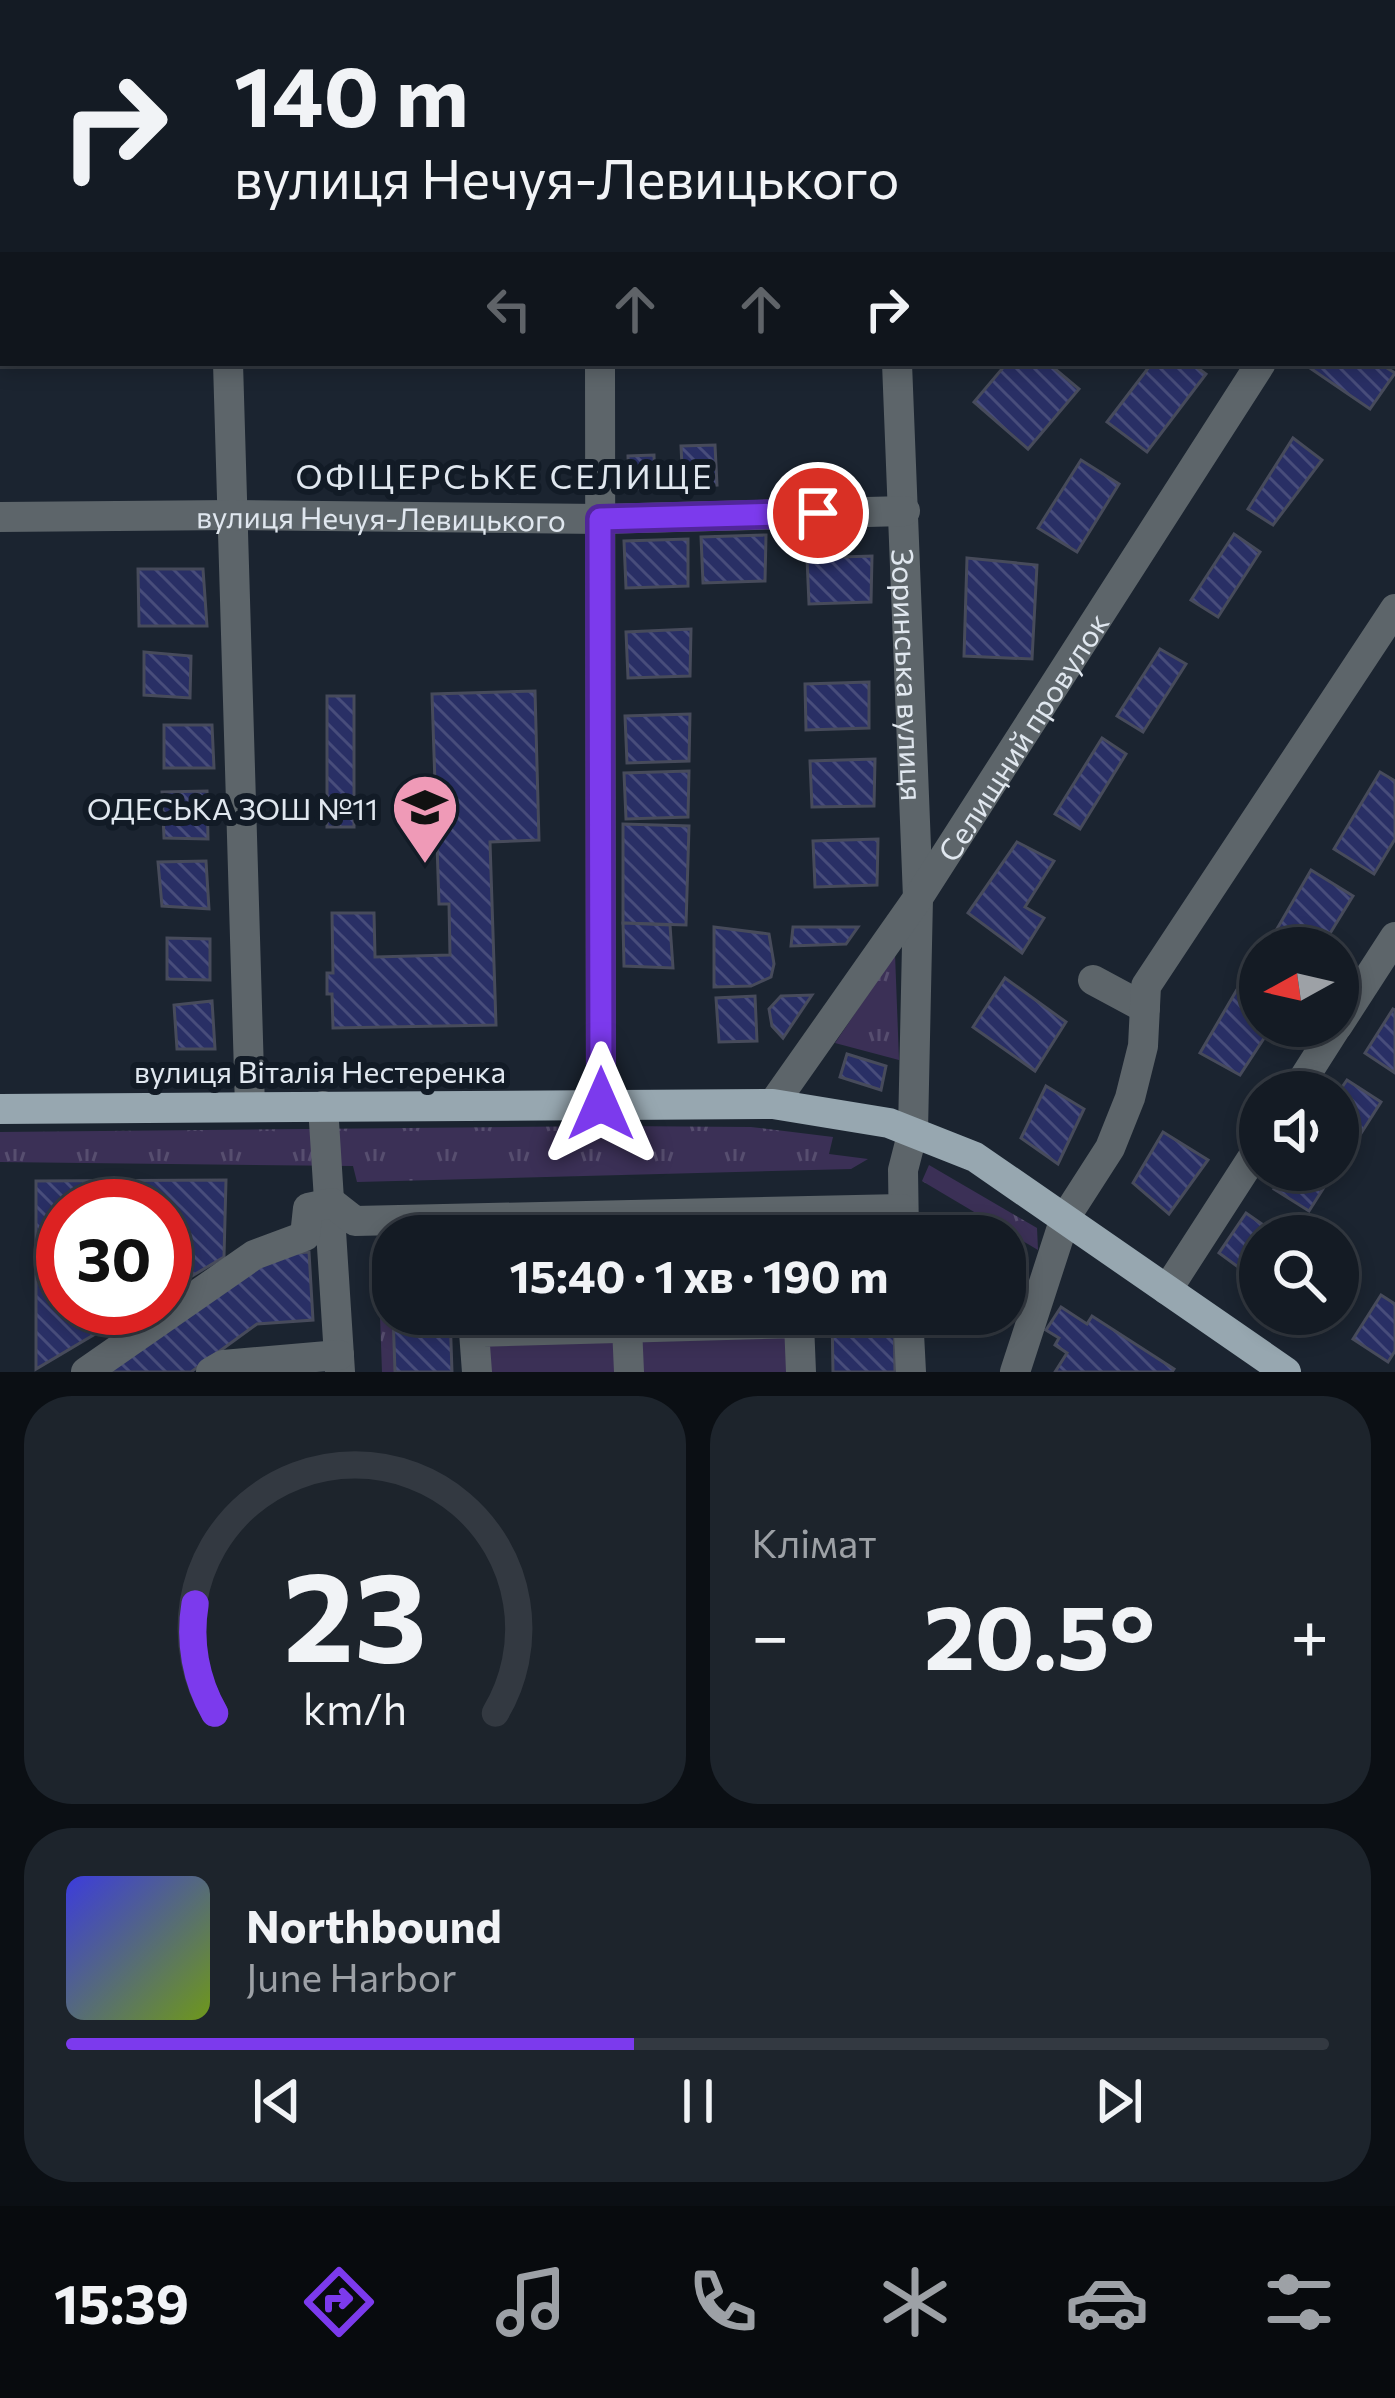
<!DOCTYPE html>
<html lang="uk">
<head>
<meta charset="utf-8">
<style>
  body { margin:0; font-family:Commissioner,sans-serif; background:#1d242c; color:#f1f3f6; height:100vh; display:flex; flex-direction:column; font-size:45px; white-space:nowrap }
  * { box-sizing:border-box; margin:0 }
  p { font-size:39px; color:#9da1a6 }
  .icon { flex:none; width:66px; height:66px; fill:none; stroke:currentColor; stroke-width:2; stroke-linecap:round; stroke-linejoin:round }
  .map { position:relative; height:1372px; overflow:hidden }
  .side { display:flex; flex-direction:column; gap:24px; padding:24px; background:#0b0f14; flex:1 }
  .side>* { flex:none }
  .top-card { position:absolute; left:0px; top:0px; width:1395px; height:366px; box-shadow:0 6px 18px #0003,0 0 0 3px #333941; background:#141b24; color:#f1f3f6; overflow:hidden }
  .needle { width:78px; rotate:262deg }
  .fabs { position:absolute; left:1239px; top:927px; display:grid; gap:24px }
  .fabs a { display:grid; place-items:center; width:120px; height:120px; border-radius:50%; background:#141b24; box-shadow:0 6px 18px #0003,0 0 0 3px #333941; font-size:60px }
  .speed { position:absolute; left:36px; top:1179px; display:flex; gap:24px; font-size:60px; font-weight:700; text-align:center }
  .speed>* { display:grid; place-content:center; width:156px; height:156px; border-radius:50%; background:#141b24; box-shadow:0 6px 18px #0003,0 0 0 3px #333941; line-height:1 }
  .speed .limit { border:18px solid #d22; background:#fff; color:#111 }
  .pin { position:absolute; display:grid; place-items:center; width:102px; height:102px; color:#fff; margin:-51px; border:6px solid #fff; border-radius:50%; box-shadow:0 3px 12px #0007 }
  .me { position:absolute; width:132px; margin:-66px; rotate:0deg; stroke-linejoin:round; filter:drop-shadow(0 0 9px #0008) }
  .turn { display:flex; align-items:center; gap:42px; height:252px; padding:0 36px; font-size:54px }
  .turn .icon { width:156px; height:156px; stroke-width:2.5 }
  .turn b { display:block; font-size:84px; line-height:102px }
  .lanes { display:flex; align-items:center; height:114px; padding:0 36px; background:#0003; justify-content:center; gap:60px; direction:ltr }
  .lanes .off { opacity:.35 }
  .big { font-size:90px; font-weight:700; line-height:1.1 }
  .side .widget { flex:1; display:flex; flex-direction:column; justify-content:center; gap:18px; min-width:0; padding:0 42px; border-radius:48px; background:#1d242c }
  .side .dial { align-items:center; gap:0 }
  .dial svg { height:312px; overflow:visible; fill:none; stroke:#333941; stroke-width:7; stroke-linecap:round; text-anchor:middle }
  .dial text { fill:#f1f3f6; stroke:none }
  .song { display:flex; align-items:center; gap:36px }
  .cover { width:144px; height:144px; border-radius:18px; background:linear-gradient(135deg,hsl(240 70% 55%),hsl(80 70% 35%)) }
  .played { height:12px; border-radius:6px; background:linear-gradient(90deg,#7c3aed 45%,#333941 45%) }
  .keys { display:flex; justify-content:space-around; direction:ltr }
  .heat { display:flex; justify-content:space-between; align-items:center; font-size:66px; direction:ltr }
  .side .tiles { flex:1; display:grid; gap:24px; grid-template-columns:1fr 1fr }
  .widget:last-child { grid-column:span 2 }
  .trip { position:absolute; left:372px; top:1215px; width:654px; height:120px; border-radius:48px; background:#141b24; box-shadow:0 6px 18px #0003,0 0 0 3px #333941; font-weight:700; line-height:120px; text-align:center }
  .dock { display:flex; height:192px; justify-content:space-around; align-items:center; background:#080b0e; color:#9da1a6 }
  .dock .icon { width:84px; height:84px }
  .dock .on { color:#7c3aed }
  .dock b { font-size:54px; color:#f1f3f6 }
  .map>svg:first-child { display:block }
  .grass { fill:url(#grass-tufts) }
  .park { fill:#3b3056 }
  .building { fill:url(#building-back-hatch); stroke:#474b5b; stroke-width:3 }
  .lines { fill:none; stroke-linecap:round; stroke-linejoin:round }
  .minor { stroke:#5d656a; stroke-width:30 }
  .major { stroke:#97a7b0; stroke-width:30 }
  .route-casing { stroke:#51269a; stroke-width:30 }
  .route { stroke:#7c3aed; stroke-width:21 }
  .labels { text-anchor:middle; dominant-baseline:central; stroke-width:12; stroke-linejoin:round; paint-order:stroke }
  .street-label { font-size:30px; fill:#e0e7ef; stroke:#121b26 }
  .poi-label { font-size:30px; fill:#e0e7ef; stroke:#121b26; text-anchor:end }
  .neighbourhood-label { font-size:33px; letter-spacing:3px; fill:#e0e7ef; stroke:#121b26 }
</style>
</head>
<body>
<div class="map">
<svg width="1395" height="1372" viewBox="0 0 1395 1372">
  <defs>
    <pattern id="grass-tufts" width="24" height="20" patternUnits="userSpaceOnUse" patternTransform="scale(3)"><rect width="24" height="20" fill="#3b3056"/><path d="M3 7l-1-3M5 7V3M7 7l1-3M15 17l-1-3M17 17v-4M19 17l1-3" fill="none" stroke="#574e6f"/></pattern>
    <pattern id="building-back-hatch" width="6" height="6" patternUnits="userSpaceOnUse" patternTransform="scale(3)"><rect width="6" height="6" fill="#292f65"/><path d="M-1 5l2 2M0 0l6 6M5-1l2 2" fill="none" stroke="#484d7b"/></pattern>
  </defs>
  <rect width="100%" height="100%" fill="#1b2430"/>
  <g class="grass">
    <path d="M895,954L899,1060L835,1043Z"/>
    <path d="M612,1126L751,1127L833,1137L829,1154L868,1159L851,1169L357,1182L353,1166L0,1162V1132Z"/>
    <path d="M929,1165L1037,1228L1038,1250L922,1181Z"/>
    <path d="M897,1221L890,1230L670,1236H393L395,1372H382L377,1230Z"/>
  </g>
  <path class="park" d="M787,1338L788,1372H488L487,1344Z"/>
  <g class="building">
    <path d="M1007,363H1048L1079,389L1028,449L974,402Z"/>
    <path d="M1152,363H1191L1206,374L1147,452L1107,422Z"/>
    <path d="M1313,363H1379L1395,373L1370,409L1310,368Z"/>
    <path d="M1293,438L1322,460L1273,525L1248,509Z"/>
    <path d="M715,445L717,485L683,487L681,446Z"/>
    <path d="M654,455L655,488L629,489L628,456Z"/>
    <path d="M1081,460L1119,484L1077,552L1038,528Z"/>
    <path d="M1234,534L1260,552L1218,617L1191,600Z"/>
    <path d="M766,535L765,581L703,583L701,537Z"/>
    <path d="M688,539V586L626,588L624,541Z"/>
    <path d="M872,556L871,602L809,604L807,558Z"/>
    <path d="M967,558L1037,565L1032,659L964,656Z"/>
    <path d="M138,569H203L207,626H139Z"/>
    <path d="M691,629L690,676L628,678L626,632Z"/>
    <path d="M1160,649L1186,664L1143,732L1117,716Z"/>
    <path d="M144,652L191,656L190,698L144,695Z"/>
    <path d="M869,682V728L806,730L805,684Z"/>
    <path d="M535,691L539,840L490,842L496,1025L333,1028L332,994H327V973H333L332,913H374L375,957L450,955L449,904H439L432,694Z"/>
    <rect x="327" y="696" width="27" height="131"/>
    <path d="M690,714L689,761L627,763L625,716Z"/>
    <path d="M164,725H212L214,768H164Z"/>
    <path d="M1102,738L1126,754L1080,829L1055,814Z"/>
    <path d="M875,759L874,806L812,807L810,761Z"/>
    <path d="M689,771L688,817L626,819L624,773Z"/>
    <path d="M1380,772L1395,781V839L1374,874L1334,849Z"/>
    <path d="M207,791L208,839L164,838L162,792Z"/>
    <path d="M623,824L689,826L686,925L623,923Z"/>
    <path d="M878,839L877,885L815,887L813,841Z"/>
    <path d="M1017,842L1054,861L1025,907L1044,918L1022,953L968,913Z"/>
    <path d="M206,861L209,909L162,906L158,862Z"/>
    <path d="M1311,870L1353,896L1321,948H1266Z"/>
    <path d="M623,923L670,925L673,968L624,966Z"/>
    <path d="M714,927L769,934L774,964L771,977L751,986L714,987Z"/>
    <path d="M793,927H858L846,944L791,946Z"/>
    <path d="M167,938L210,939V980L167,979Z"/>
    <path d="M1246,974L1260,983V1026H1272L1240,1075L1200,1053Z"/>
    <path d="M1005,978L1066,1022L1035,1071L973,1027Z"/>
    <path d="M812,995L783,1038L772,1026L769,1009L781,996Z"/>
    <path d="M755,996L757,1041L719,1042L716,998Z"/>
    <path d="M212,1001L215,1049H177L174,1005Z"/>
    <path d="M1393,1009L1395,1010V1073L1365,1053Z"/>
    <path d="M847,1054L886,1066L881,1090L840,1077Z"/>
    <path d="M1347,1080L1381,1102L1353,1146L1338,1136V1093Z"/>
    <path d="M1046,1086L1084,1109L1058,1164L1021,1138Z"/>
    <path d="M1163,1132L1208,1160L1169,1214L1133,1183Z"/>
    <path d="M1286,1170H1335L1309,1211L1274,1189Z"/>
    <path d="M226,1180L224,1257L165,1292V1206H63V1308H139L36,1369V1181Z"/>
    <path d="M1246,1213L1279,1236H1260V1283L1219,1253Z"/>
    <path d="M891,1230V1236H670Z"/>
    <path d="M309,1252L313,1320L257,1324L191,1372H89L255,1256Z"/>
    <path d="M1338,1263L1353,1273L1338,1297Z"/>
    <path d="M1381,1295L1395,1304V1351L1388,1362L1353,1339Z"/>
    <path d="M1061,1307L1087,1324L1092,1316L1174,1369L1172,1372H1055L1067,1353L1055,1345L1059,1338L1046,1330Z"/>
    <path d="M393,1314H450L452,1372H395Z"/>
    <path d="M832,1314H894L895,1372H833Z"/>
  </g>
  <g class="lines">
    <g class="minor">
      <path d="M216,0V3"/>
      <path d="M873,0V3"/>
      <path d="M1014,0L1016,3"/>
      <path d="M601,3V0"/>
      <path d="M977,3L978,0"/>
      <path d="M1392,301L1395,303"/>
      <path d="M228,363L250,1107"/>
      <path d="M600,363L601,1104"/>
      <path id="s1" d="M897,363L918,898L913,1131L903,1170L904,1236"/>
      <path id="s2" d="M0,517L233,515L600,519L905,511"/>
      <path d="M1093,980L1145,1008"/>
      <path d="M1338,1025L1395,937"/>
      <path d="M1295,1092L1337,1026"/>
      <path id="s3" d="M773,1104L918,898L1261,363"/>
      <path d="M323,1106L340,1372"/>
      <path d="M1167,1290L1260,1146"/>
      <path d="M908,1314L911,1372"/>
      <path d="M627,1327L629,1372"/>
      <path d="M86,1372L254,1255L305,1236L308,1208L332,1203L355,1221L902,1209"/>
      <path d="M211,1372L223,1365L339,1355"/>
      <path d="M477,1372L474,1332L799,1323L801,1372"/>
      <path d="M1015,1372L1065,1218L1110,1148L1130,1098L1143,1046L1146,986L1395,609"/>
    </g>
    <path class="major" d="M0,1109L773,1104L889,1123L975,1157L1286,1372"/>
  </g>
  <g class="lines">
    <defs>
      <path id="route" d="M601,1104L600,519L818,513"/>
    </defs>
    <use href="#route" class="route-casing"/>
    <use href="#route" class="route"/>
  </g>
  <defs>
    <symbol id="school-pin" viewBox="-11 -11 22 30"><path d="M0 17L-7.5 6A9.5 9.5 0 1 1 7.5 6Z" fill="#ef9ab7" stroke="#121b26"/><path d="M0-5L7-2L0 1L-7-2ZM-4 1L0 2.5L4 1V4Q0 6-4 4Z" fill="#111"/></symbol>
  </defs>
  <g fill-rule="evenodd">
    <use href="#school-pin" x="387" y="769" width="76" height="104"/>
  </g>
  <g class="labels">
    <g class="street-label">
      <text stroke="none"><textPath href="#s2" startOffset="381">вулиця Нечуя-Левицького</textPath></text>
      <text stroke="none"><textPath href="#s1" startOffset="312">Зоринська вулиця</textPath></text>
      <text stroke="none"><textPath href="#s3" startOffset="444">Селищний провулок</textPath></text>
      <text x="320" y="1070">вулиця Віталія Нестеренка</text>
    </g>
    <g class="poi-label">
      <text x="378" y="807">ОДЕСЬКА ЗОШ №11</text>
    </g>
    <g class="neighbourhood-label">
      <text x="505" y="475">ОФІЦЕРСЬКЕ СЕЛИЩЕ</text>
    </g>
  </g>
</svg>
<div class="fabs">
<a><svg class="needle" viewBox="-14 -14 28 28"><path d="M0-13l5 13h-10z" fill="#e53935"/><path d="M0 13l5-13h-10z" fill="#9da1a6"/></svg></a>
<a><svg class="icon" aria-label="sound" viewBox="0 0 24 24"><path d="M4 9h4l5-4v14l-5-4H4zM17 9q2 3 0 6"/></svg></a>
<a><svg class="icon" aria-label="search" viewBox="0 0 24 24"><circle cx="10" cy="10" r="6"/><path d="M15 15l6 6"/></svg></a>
</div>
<div class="speed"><div class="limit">30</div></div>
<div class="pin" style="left:818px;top:513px;background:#d93025"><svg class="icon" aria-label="arrive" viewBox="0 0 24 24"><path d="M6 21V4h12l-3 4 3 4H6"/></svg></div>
<svg class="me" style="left:601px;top:1104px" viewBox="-20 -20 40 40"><path d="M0-17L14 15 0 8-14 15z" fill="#7c3aed" stroke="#fff" stroke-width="4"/></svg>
<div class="trip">15:40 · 1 хв · 190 m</div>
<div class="top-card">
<div class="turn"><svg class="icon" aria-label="right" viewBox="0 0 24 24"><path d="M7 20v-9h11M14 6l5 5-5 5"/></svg><div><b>140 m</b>вулиця Нечуя-Левицького</div></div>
<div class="lanes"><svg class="icon off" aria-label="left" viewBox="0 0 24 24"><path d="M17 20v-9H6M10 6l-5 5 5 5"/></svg><svg class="icon off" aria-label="ahead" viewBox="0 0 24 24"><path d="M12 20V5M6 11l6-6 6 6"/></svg><svg class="icon off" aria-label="ahead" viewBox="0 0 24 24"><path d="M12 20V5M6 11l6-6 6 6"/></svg><svg class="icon" aria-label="right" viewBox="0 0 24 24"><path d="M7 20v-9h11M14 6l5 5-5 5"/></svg></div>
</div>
</div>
<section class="side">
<div class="tiles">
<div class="widget dial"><svg viewBox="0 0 100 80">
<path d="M14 69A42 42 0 1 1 86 69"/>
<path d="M14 69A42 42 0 0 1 9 41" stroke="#7c3aed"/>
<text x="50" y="56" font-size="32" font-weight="700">23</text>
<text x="50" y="72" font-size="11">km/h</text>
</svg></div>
<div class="widget"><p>Клімат</p>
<div class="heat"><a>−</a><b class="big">20.5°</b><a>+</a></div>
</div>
<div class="widget">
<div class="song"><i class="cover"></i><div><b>Northbound</b><p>June Harbor</p></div></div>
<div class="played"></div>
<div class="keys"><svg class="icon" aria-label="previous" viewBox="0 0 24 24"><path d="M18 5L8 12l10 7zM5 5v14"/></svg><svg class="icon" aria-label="pause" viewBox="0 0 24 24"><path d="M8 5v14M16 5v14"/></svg><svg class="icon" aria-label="next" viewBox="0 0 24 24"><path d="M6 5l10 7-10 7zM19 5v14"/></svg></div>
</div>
</div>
</section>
<nav class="dock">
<b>15:39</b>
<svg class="icon on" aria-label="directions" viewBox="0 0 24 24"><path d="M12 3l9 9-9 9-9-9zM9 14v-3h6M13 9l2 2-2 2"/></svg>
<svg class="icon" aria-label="music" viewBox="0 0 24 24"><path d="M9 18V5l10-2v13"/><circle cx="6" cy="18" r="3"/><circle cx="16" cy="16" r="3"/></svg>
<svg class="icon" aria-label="phone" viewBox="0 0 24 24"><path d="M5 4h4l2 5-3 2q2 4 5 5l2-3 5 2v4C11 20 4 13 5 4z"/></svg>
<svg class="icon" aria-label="climate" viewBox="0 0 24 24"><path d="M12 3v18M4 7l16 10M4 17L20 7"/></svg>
<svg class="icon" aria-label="car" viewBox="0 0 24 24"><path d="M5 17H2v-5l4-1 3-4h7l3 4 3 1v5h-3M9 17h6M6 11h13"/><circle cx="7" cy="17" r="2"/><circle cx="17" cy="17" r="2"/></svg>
<svg class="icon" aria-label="filters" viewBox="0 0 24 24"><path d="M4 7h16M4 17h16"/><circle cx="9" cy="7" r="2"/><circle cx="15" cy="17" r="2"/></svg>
</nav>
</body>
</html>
